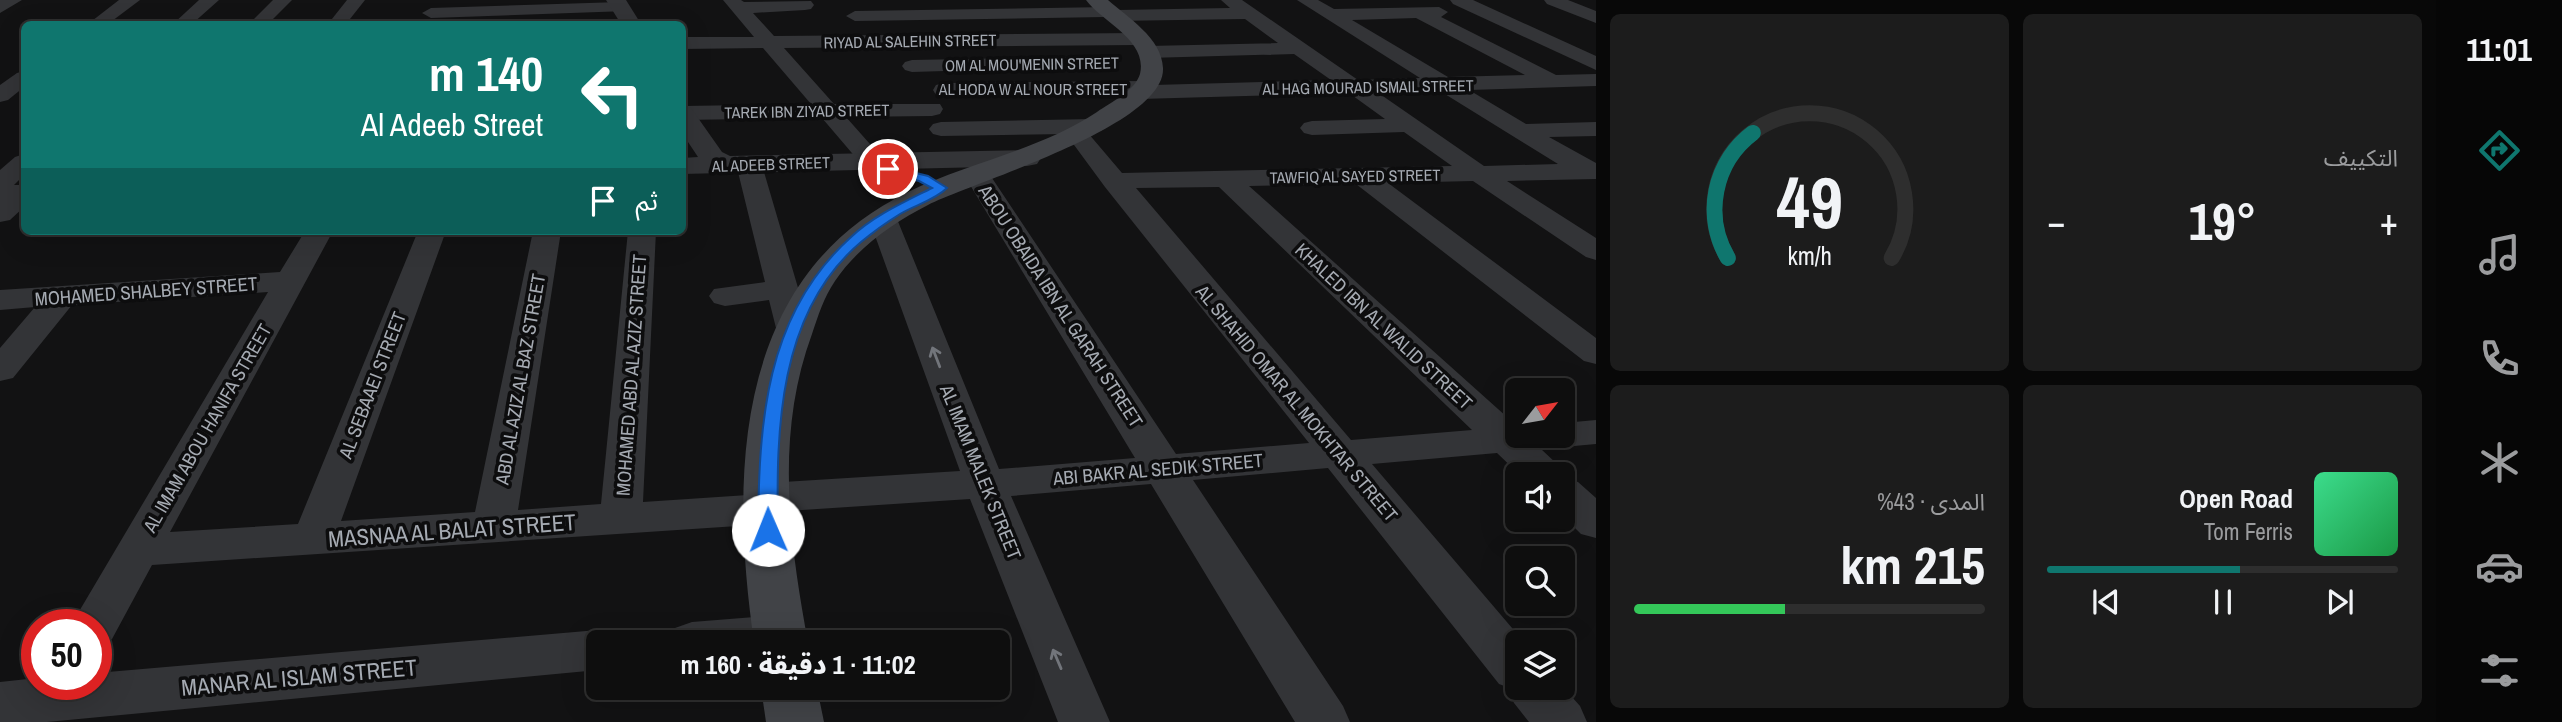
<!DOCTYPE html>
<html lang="ar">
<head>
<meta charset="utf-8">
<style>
  body { margin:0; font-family:"Archivo Narrow","Noto Sans Arabic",sans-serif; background:#1c1c1c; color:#f1f3f6; direction:rtl; height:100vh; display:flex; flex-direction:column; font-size:26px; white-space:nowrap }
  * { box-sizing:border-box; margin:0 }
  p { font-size:23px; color:#9b9c9e }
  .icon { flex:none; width:38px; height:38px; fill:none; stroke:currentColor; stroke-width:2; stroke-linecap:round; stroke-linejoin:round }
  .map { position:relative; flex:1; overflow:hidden; direction:ltr }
  .side { display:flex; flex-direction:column; gap:14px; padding:14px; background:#080808; width:840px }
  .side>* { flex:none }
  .banner { position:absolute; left:21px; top:21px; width:665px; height:214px; border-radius:10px; box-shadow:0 7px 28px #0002,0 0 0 2px #2e2e2e; direction:rtl; background:#0f766e; color:#fff; overflow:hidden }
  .needle { width:46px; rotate:59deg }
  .tools { position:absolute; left:1505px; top:378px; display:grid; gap:14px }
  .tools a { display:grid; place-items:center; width:70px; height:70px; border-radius:10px; background:#0e0e0e; box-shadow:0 7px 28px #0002,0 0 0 2px #2e2e2e; font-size:35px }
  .speed { position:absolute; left:21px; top:609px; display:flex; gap:14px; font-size:35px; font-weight:700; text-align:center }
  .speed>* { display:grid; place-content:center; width:91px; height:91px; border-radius:50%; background:#0e0e0e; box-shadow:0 7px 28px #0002,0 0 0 2px #2e2e2e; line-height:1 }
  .speed .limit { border:10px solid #d22; background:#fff; color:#111 }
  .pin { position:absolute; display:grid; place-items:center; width:60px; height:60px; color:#fff; margin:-30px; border:4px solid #fff; border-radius:50%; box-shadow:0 2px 7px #0007 }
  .me { position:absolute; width:77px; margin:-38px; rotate:359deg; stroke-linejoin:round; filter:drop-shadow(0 0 5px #0008) }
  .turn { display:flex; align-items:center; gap:24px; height:147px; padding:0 28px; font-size:32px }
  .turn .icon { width:91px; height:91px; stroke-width:2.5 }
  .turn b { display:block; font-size:49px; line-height:60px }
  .then { display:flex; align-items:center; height:66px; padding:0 28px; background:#0003; gap:14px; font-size:26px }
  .big { font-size:52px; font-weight:800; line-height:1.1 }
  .side .card { flex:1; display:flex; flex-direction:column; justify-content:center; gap:10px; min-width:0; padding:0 24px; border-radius:10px; background:#1c1c1c }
  .side .dial { align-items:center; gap:0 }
  .dial svg { height:182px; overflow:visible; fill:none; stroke:#2e2e2e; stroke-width:7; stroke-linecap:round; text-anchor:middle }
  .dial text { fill:#f1f3f6; stroke:none }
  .song { display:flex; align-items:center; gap:21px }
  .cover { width:84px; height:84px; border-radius:10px; background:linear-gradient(135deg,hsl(150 70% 55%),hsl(140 70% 35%)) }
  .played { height:7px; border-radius:4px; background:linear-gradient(90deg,#0f766e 55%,#2e2e2e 55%) }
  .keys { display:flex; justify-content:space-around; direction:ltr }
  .heat { display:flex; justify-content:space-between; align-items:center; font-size:38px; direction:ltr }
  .charge { height:10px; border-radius:5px; background:linear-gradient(90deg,#34c759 43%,#2e2e2e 0) }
  .side .tiles { flex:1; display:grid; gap:14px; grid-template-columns:repeat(2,1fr) }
  .trip { position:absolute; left:586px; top:630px; width:424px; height:70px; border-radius:10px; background:#0e0e0e; box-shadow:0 7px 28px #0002,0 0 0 2px #2e2e2e; font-weight:800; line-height:70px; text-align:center; direction:rtl }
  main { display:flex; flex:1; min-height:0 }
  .tabs { display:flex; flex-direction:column; width:126px; justify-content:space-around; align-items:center; background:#060606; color:#9b9c9e }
  .tabs .icon { width:49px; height:49px }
  .tabs .active { color:#0f766e }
  .tabs b { font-size:32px; color:#f1f3f6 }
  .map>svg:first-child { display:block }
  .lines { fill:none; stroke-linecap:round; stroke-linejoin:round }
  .minor { fill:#333437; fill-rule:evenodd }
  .tertiary { fill:#333437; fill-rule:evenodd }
  .secondary { fill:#414347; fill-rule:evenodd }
  .oneway { stroke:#72757b }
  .route { fill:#1a73e8; stroke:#114b97; stroke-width:2 }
  .labels { text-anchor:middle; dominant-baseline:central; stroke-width:7; stroke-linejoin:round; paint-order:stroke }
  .far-street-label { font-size:16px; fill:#a5aab2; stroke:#0d0d0e }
  .street-label { font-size:19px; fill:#a5aab2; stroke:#0d0d0e }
  .near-street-label { font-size:23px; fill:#a5aab2; stroke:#0d0d0e }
</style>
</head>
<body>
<main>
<nav class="tabs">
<b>11:01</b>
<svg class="icon active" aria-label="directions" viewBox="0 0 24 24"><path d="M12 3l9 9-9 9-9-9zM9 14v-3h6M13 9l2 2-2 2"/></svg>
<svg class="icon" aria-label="music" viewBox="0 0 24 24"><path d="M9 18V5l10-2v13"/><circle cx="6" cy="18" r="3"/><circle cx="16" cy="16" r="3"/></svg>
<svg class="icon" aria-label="phone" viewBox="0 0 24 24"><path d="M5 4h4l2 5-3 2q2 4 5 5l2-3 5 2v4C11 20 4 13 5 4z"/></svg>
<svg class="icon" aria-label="climate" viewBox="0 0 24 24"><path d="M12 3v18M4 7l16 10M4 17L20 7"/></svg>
<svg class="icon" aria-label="car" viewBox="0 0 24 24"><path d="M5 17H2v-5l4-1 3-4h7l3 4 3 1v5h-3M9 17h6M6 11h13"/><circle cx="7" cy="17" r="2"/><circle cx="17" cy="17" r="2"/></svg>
<svg class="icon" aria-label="filters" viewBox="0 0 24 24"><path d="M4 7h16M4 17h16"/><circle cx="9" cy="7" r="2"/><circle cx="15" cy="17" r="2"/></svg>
</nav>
<section class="side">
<div class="tiles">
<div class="card"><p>التكييف</p>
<div class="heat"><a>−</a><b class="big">19°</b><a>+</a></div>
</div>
<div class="card dial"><svg viewBox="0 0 100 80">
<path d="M14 69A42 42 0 1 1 86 69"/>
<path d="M14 69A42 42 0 0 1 25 14" stroke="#0f766e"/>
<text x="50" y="56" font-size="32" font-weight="700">49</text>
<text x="50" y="72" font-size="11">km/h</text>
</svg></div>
<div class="card">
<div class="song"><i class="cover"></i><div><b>Open Road</b><p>Tom Ferris</p></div></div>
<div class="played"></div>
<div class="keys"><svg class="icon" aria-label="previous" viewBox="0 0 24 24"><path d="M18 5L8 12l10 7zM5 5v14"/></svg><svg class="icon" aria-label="pause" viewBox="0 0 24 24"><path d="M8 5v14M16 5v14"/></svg><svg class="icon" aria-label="next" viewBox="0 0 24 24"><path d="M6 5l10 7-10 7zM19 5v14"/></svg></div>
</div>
<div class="card"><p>المدى · 43%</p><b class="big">215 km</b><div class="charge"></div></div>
</div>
</section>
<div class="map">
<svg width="1596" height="722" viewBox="0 0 1596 722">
  <rect width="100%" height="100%" fill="#121213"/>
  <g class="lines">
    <g class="minor">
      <path d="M119,0H140L108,24H88Z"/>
      <path d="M199,0H219L192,24H173Z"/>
      <path d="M273,0H292L268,24H249Z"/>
      <path d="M347,0H365L346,24H328Z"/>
      <path d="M723,0H741L744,2L811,1L814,5L811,9L805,10L753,13L774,36L1138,33L1148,39L1138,45L784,48L834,104H940L943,109L940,114L932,116L846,117L885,161L881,166L872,169L863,166L822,118L682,120L683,106L811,104L763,48L682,49V37H754Z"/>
      <path d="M1221,0H1242L1358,80L1420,78L1297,0H1318L1334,9L1439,7L1448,12L1441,17L1556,75L1596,74V86L1469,90L1526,124L1596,122V136L1549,137L1596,163V179L1507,181L1596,238V260L1586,257L1473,181L1388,183L1596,338V364L1584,361L1356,184L1249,186L1517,426V436H1563V423L1596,420V444L1541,449L1557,464L1563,474V475L1519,474L1497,453L1372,464L1524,642H1517V688L1563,687L1580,706L1587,722H1529L1514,703L1507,687L1499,684L1328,468L1193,480L1343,706L1350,722H1295L1151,484L1011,496L1110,722H1058L970,499L787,511L782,520L767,524L152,565L112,639L96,644V625H71L268,292L72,305L13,378L0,381V348L35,307L0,310V290L280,272L305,231H333L170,532L298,524L418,231H446L341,521L475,512L533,231H561L518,510L601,504L628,231H656L643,502L748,495L752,488L767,483L960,471L869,219L873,213L883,211L893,213L897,219L999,469L1135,458L964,175L968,169L977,167L986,169L1176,454L1309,443L1105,187L1066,134L941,136L933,134L929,129L933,124L941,122L1093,119L1101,121L1105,126L1101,131L1088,133L1122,173L1452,166L1404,132L1312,135L1304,133L1300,128L1304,123L1312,121L1385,119L1349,93L1140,99L1131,95L944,97L936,95L933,90L936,85L944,83L1144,81L1153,85L1331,80L1294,54L1148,58L1141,56L1138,52L1141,48L1148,46L1278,43L1245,19L1113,21L1105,17L855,21L846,16L855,11L1109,7L1117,10L1230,8ZM1416,18L1525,75L1448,77L1352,20ZM1440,91L1558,164L1484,166L1377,92ZM1219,187L1472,430L1351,440L1136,188Z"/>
      <path d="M1450,0H1473L1596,56V70L1453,4Z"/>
      <path d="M1544,0H1568L1596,11V23L1547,4Z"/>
      <path d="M621,2L630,7L627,11L431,18L422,13L431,8Z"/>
      <path d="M1073,57L1080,59L1083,63L1080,67L912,72L905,70L902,66L905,62L912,60Z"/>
      <path d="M24,71V87L8,100L0,102V85L17,73Z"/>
      <path d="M24,154V175L9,190L0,192V170L15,157Z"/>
      <path d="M751,164L760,167L764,172L811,332L806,339L794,342L782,339L777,332L769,300L725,306L714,303L709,296L714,289L765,282L738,172L742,167Z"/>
      <path d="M24,186V207L10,220L0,222V200L14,188Z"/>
      <path d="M1563,478L1578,482L1596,498V538L1581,534L1563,516Z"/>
      <path d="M779,615L796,621L803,635L799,642H668L675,628L692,622Z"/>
      <path d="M598,630L615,636L619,642H598V670L47,722H0V682L37,678V684H96V673Z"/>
    </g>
    <g class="tertiary">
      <path d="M0,0H22L0,13Z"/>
      <path d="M606,0H626L641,24H621Z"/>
      <path d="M682,106L691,108L722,152L730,156L1027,150L1037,152L1041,158L1037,164L1027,166L682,174V158L698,157L682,133Z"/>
      <rect x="0" y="185" width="24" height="18"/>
    </g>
    <g class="secondary">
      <path d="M1086,0H1108C1127,17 1162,38 1163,68C1166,126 973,182 928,205C894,222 857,248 835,281C824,297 818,316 812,334C775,434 789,540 808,642H754C730,475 733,277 908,192C969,162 1040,150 1097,112C1111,102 1135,91 1140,74C1148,40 1102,22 1086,0Z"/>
      <path d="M761,688H817L824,722H766Z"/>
    </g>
  </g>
  <defs><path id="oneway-shaft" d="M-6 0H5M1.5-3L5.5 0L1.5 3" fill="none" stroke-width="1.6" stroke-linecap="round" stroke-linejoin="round" transform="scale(1.75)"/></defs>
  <g class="oneway">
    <use href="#oneway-shaft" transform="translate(936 357) rotate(-111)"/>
    <use href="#oneway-shaft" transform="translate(1057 659) rotate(-113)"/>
  </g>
  <path class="route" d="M888,166L928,176L947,188C935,200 915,205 900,214C887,222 873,232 861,242C778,312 776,430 778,530L775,535H761L758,530C759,423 765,315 850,238C873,216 904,202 932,188L919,181L884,172L882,169Z"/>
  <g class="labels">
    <g class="far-street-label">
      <text transform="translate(910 41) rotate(-1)">RIYAD AL SALEHIN STREET</text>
      <text transform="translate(1032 64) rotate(-1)">OM AL MOU'MENIN STREET</text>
      <text transform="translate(1368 87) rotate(-1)">AL HAG MOURAD ISMAIL STREET</text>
      <text x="1033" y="89">AL HODA W AL NOUR STREET</text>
      <text transform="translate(807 111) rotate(-1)">TAREK IBN ZIYAD STREET</text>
      <text transform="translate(771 164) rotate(-2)">AL ADEEB STREET</text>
      <text transform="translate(1355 176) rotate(-1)">TAWFIQ AL SAYED STREET</text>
    </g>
    <g class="street-label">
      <text transform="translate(146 291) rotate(-4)">MOHAMED SHALBEY STREET</text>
      <text transform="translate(1061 306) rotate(57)">ABOU OBAIDA IBN AL GARAH STREET</text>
      <text transform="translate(1384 326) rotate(43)">KHALED IBN AL WALID STREET</text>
      <text transform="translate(631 375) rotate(-86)">MOHAMED ABD AL AZIZ STREET</text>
      <text transform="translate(520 379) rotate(-80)">ABD AL AZIZ AL BAZ STREET</text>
      <text transform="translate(372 385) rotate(-69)">AL SEBAAEI STREET</text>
      <text transform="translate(1297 403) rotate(50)">AL SHAHID OMAR AL MOKHTAR STREET</text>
      <text transform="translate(207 428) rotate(-60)">AL IMAM ABOU HANIFA STREET</text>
      <text transform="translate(1158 469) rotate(-5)">ABI BAKR AL SEDIK STREET</text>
      <text transform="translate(981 472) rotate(68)">AL IMAM MALEK STREET</text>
    </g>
    <g class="near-street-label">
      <text transform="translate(452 530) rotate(-4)">MASNAA AL BALAT STREET</text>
      <text transform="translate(299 677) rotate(-5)">MANAR AL ISLAM STREET</text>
    </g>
  </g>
</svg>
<div class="tools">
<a><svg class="needle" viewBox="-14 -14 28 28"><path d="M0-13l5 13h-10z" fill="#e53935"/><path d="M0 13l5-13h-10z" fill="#9b9c9e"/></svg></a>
<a><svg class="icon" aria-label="sound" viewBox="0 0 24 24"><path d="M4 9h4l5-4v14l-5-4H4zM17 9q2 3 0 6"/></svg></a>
<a><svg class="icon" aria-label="search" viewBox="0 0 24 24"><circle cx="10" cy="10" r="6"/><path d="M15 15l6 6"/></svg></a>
<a><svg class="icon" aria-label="layers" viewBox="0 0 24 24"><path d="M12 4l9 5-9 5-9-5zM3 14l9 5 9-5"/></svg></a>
</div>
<div class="speed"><div class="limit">50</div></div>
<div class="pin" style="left:888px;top:169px;background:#d93025"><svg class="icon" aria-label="arrive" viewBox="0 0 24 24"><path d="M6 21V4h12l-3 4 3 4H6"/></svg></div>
<svg class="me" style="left:768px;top:530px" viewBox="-20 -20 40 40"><circle r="19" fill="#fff"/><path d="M0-13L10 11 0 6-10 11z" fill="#1a73e8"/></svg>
<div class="trip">11:02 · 1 دقيقة · 160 m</div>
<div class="banner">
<div class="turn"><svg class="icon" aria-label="left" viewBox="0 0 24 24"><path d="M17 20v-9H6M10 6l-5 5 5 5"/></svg><div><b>140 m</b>Al Adeeb Street</div></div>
<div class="then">ثم<svg class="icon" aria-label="arrive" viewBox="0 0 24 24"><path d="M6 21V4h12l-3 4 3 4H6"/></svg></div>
</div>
</div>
</main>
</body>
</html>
